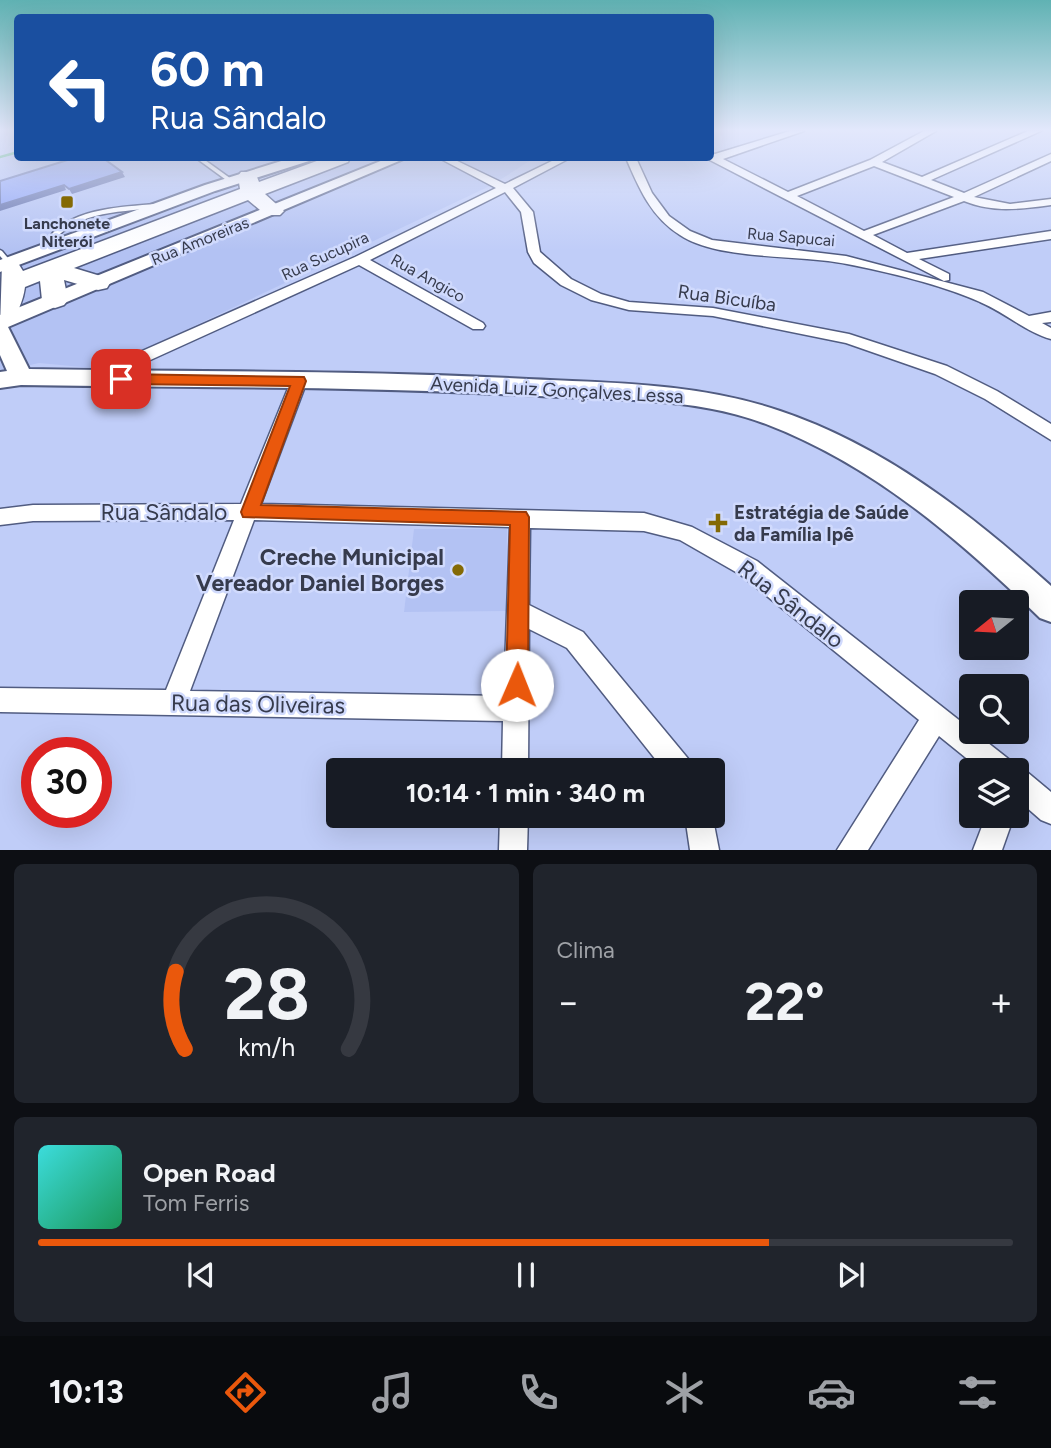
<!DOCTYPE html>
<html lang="pt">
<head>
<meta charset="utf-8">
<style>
  body { margin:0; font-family:Figtree,sans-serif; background:#20242c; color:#f1f3f6; height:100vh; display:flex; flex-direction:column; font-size:26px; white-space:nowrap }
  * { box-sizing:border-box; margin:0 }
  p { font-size:23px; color:#9ea1a6 }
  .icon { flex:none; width:38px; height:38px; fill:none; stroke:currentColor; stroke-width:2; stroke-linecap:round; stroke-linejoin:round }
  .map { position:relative; height:850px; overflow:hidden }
  .sheet { display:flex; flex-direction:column; gap:14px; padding:14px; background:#0d0f14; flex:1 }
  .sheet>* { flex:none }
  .guide { position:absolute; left:14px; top:14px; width:700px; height:147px; border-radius:7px; box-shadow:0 7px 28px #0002; background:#1a4fa0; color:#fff; overflow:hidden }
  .needle { width:46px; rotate:252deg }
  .fabs { position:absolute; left:959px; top:590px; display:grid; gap:14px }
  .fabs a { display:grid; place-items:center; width:70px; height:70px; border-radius:7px; background:#171b24; box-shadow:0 7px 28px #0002; font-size:35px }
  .speed { position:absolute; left:21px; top:737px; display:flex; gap:14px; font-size:35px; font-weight:700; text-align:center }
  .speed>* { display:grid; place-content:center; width:91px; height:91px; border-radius:50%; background:#171b24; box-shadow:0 7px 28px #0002; line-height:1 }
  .speed .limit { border:10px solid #d22; background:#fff; color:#111 }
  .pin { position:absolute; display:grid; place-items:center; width:60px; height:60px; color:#fff; margin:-30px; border-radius:14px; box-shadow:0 4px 10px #0006 }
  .me { position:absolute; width:77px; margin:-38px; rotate:1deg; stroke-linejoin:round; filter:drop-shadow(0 0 5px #0008) }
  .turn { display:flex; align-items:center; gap:24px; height:147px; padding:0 21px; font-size:32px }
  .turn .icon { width:91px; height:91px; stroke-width:2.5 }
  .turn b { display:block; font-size:49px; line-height:60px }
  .big { font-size:52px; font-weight:700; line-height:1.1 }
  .sheet .card { flex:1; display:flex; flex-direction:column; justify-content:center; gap:10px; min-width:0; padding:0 24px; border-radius:10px; background:#20242c }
  .sheet .dial { align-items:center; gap:0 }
  .dial svg { height:182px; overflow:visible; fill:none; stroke:#363941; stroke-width:7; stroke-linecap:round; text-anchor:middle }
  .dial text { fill:#f1f3f6; stroke:none }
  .song { display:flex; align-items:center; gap:21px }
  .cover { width:84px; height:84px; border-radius:10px; background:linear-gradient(135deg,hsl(180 70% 55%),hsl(150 70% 35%)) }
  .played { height:7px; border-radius:4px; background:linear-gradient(90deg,#ea580c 75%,#363941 75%) }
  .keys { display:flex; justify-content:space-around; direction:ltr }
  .heat { display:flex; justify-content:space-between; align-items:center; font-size:38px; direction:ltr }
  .sheet .tiles { flex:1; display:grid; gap:14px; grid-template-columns:1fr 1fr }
  .card:last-child { grid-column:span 2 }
  .trip { position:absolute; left:326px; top:758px; width:399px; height:70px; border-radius:7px; background:#171b24; box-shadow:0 7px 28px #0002; font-weight:700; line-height:70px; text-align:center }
  .dock { display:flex; height:112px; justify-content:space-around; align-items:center; background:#090b0e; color:#9ea1a6 }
  .dock .icon { width:49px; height:49px }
  .dock .active { color:#ea580c }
  .dock b { font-size:32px; color:#f1f3f6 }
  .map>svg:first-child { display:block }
  .built { fill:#b3c2f3 }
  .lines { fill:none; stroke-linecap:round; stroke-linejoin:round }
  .stream { stroke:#35af64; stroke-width:2.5 }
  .lane-casing { stroke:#515c81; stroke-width:3 }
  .street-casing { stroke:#515c81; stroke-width:3 }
  .secondary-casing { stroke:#515c81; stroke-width:4 }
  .highway-casing { stroke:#515c81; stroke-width:3 }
  .lane { fill:#fff; fill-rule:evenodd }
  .street { fill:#fff; fill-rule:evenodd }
  .secondary { fill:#fff; fill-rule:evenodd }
  .highway { fill:#fff; fill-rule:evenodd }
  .shaded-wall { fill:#6271ac }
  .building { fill:#8ca2f5; stroke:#6271ac; stroke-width:2 }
  .route { fill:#ea580c; stroke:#983908; stroke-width:2 }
  .poi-dot { fill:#846a05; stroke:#d0dafd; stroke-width:2.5 }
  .labels { text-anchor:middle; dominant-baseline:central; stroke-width:5; stroke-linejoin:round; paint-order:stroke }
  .far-poi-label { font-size:16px; font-weight:bold; fill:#363b4d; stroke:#d0dafd }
  .far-street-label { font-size:16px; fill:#363b4d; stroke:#d0dafd }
  .street-label { font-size:19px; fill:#363b4d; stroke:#d0dafd }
  .poi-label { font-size:19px; font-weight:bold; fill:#363b4d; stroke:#d0dafd; text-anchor:start }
  .near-street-label { font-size:23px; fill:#363b4d; stroke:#d0dafd }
  .near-poi-label { font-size:23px; font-weight:bold; fill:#363b4d; stroke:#d0dafd; text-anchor:end }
</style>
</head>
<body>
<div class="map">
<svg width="1051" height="850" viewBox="0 0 1051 850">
  <rect width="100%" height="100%" fill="#c0cdf8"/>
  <g class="built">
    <path d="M17,153L18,158H534L492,185L103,369L39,363L0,372V314L3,309L0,303V159Z"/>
    <path d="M414,529H507L506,611L404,612Z"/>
  </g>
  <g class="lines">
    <path class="stream" d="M0,157L18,152"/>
    <defs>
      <g id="lane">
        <path d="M196,158H202L234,181L229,182Z"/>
        <path d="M156,204L158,205V207C113,214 74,209 45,251L40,250C43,246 46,240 50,236C75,208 121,207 156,204Z"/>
        <path d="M0,250L2,251L12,263L11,264H7L0,256Z"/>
      </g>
      <g id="street">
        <path d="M790,131H804L723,159L788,192L870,160L924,131H936L882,162L922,177L1028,131H1041L931,180L964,193L1051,154V161L974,197L1010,204L1051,199V205C1020,209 994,213 964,201L873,235L907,253L1051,231V239L919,259L949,274V280L944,281L706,158H710V153L715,154ZM874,166L954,197L864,231L797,196Z"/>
        <path d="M439,158H451L505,184L558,158H570L513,188L533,212L540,252L571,279L601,294L629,302L713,308L849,334L947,366L997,391L1051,424V440L985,399L935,374L846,343L713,316L629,310L591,300L561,285L534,263L528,252L521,212L505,192L370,260L483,323L485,326L483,329H473L359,265L102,382H90L88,378L90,374L355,257L496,188Z"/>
        <path d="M626,158H636L652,193L669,216L690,231L712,240L846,256L983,292L1029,316L1051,312V322L1042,323L1051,328V339C1026,332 1004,312 980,302C942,285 888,272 847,264C799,254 719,261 680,235C651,217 639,188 626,158Z"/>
        <path d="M299,375L307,381L261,504L644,513L692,527L757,561L1011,761L1015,769L1027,772L1051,792V824L1041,820L1017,799V770H981L939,736L868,850H837L919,720L741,575L680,540L644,531L530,528L529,605L583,632L690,761L694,770H664L567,648L529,629L528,770H502L503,721L0,712V688L166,690L234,520L33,521L0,525V509L33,505L241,504L291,381ZM254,520L510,527L504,696L190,691Z"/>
        <path d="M712,814L719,850H690L685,816Z"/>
        <path d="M500,816H528L527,850H499Z"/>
        <path d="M986,816H1014L1002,850H973Z"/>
      </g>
      <g id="secondary">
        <path d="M291,158H311L309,161L215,191L0,272V260L205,185Z"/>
        <path d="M388,158H406L8,327L29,369C195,372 362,370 528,379C612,383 699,383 780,411C884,446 971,514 1051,586V622L1040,618C959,539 873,465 766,424C695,397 614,400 539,396C367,386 194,388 21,385L0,388V372L7,371L0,355V315Z"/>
      </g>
      <path id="highway" d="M325,158H350L348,162L265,194L284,211L280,215H266L248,200L74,268L107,278L110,283L107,288L98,290L64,280L68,300L64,305L55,308L46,305L42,300L40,281L25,287C23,302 17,314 9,326L0,328L2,263H18L23,271L240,189L238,176L241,172H255L259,182Z"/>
    </defs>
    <use href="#lane" class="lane-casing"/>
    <use href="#street" class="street-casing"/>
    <use href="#secondary" class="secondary-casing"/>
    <use href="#highway" class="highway-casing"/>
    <use href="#lane" class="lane"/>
    <use href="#street" class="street"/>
    <use href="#secondary" class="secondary"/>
    <use href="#highway" class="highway"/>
  </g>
  <g class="shaded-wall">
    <path d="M122,172L125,177L72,194L69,189Z"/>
    <path d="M64,185L66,190L0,211V205Z"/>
  </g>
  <path class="building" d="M74,158H103L122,172L69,189L64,185L0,205V181Z"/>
  <linearGradient id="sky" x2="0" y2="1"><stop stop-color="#60b2b3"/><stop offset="0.52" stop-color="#e3e8fc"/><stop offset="1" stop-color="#e3e8fc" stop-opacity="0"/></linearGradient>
  <rect width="1051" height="250" fill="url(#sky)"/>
  <path class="route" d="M121,374L304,377L306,381L261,505L526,512L529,517L528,685L525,692L517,696L509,692L506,685L510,525L243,517L241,512L290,386L121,384L114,379Z"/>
  <g class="poi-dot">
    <rect x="60" y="195" width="14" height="14" rx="3.5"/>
    <path d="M714.5 512.5h7v7h7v7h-7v7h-7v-7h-7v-7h7z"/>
    <circle cx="458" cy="570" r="7"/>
  </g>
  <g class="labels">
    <g class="far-poi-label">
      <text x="67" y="223">Lanchonete<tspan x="67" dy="18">Niterói</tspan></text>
    </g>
    <g class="far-street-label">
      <text transform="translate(791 237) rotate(5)">Rua Sapucai</text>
      <text transform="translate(200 241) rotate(-22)">Rua Amoreiras</text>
      <text transform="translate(325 256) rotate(-25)">Rua Sucupira</text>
      <text transform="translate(428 278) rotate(29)">Rua Angico</text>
    </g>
    <g class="street-label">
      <text transform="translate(727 298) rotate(8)">Rua Bicuíba</text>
      <text transform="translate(557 390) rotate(3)">Avenida Luiz Gonçalves Lessa</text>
    </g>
    <g class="poi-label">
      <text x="734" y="512">Estratégia de Saúde<tspan x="734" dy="22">da Família Ipê</tspan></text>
    </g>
    <g class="near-street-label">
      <text x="164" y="512">Rua Sândalo</text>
      <text transform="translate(791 604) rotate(38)">Rua Sândalo</text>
      <text transform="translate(258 704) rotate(1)">Rua das Oliveiras</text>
    </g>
    <g class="near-poi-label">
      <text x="444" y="557">Creche Municipal<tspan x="444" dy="26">Vereador Daniel Borges</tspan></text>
    </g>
  </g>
</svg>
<div class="fabs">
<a><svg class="needle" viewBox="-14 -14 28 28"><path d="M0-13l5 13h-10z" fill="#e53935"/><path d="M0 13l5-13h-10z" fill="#9ea1a6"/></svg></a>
<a><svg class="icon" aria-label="search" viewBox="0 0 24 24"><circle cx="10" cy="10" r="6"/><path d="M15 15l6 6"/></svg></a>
<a><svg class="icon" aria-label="layers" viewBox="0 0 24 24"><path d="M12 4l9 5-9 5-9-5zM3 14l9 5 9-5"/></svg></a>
</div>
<div class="speed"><div class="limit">30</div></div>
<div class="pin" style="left:121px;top:379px;background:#d93025"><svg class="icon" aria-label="arrive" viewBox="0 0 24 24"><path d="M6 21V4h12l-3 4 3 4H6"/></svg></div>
<svg class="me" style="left:517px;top:685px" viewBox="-20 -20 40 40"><circle r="19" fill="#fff"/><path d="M0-13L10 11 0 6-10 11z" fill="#ea580c"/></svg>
<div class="trip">10:14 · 1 min · 340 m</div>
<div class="guide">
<div class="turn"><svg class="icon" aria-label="left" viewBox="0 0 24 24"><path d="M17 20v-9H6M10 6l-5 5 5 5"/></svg><div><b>60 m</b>Rua Sândalo</div></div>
</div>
</div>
<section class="sheet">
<div class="tiles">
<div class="card dial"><svg viewBox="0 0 100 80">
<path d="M14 69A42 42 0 1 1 86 69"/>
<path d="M14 69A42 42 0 0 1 10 35" stroke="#ea580c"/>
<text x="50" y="56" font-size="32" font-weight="700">28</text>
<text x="50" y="72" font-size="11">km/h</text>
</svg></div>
<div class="card"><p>Clima</p>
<div class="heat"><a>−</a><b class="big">22°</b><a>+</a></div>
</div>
<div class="card">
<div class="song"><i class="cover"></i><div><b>Open Road</b><p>Tom Ferris</p></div></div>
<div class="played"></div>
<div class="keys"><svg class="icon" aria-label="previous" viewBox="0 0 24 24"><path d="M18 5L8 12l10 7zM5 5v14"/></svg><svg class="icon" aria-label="pause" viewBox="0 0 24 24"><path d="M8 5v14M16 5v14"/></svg><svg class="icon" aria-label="next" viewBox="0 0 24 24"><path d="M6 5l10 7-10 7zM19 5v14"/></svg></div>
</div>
</div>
</section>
<nav class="dock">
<b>10:13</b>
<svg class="icon active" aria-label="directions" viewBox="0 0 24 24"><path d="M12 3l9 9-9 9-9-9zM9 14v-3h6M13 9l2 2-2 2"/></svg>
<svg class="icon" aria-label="music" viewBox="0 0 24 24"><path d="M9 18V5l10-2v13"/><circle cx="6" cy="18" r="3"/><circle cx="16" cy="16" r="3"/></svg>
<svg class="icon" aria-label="phone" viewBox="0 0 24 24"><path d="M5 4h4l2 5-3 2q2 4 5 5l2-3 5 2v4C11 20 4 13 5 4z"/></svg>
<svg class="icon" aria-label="climate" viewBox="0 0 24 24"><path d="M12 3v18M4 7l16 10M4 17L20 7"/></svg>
<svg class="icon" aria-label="car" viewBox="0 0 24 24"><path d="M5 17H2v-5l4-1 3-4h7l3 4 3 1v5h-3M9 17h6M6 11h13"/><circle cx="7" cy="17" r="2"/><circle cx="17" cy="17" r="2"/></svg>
<svg class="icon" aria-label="filters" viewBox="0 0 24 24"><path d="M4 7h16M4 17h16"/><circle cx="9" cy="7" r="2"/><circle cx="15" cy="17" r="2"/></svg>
</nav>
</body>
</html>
